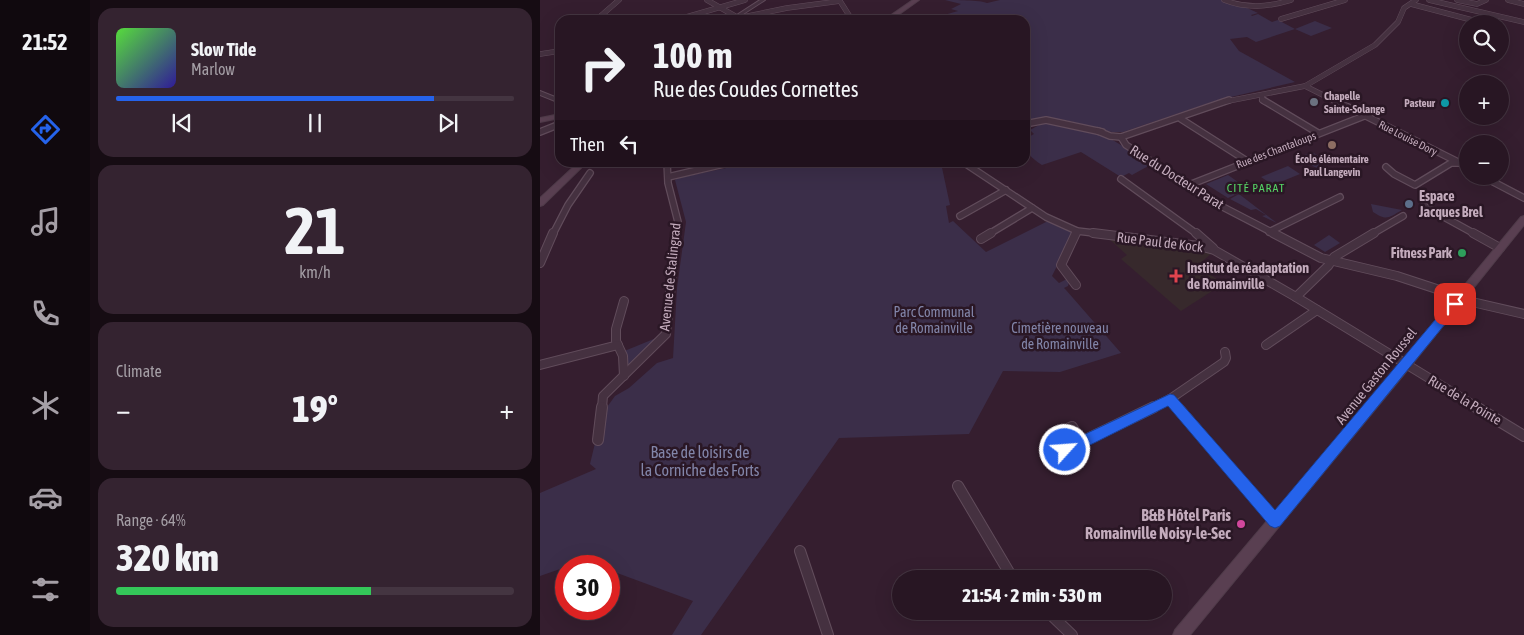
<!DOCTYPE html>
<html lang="en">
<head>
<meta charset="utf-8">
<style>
  body { margin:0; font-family:"Asap Condensed",sans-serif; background:#342330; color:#f1f3f6; height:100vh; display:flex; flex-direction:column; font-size:19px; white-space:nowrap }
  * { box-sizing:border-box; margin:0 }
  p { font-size:16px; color:#a59fa6 }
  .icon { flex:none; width:28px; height:28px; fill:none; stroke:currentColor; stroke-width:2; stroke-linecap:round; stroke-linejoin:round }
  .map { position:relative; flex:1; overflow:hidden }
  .side { display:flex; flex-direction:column; gap:8px; padding:8px; background:#160c13; width:450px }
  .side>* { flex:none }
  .banner { position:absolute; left:15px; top:15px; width:475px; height:152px; border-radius:15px; box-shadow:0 5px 20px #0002,0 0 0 1px #443541; background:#281623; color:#f1f3f6; overflow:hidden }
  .tools { position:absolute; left:919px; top:15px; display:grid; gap:10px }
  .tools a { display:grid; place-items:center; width:50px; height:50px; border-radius:50%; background:#281623; box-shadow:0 5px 20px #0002,0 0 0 1px #443541; font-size:25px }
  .speed { position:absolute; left:15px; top:555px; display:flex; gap:10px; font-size:25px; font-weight:700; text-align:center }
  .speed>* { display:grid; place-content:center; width:65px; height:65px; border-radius:50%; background:#281623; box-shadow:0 5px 20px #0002,0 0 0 1px #443541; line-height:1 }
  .speed .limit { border:8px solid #d22; background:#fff; color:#111 }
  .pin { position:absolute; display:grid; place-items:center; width:42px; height:42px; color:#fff; margin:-21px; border-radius:10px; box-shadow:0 2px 8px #0006 }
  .me { position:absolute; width:55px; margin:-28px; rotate:64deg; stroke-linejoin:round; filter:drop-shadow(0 0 4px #0008) }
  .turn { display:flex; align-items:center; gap:18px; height:105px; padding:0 15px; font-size:22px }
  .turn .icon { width:65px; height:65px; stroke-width:2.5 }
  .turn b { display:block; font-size:35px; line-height:42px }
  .then { display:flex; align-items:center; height:48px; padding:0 15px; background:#0003; gap:10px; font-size:19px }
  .big { font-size:38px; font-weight:800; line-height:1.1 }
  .side .widget { flex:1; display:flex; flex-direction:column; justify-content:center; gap:8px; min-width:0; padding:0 18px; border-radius:15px; background:#342330 }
  .side .dial { align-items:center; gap:0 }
  .dial b { font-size:65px; line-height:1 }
  .song { display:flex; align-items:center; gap:15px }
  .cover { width:60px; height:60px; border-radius:8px; background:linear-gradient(135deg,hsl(110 70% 55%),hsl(250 70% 35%)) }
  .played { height:5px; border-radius:2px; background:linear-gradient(90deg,#2563eb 80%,#443541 80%) }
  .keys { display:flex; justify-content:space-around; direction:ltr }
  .heat { display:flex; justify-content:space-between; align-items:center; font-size:28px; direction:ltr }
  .charge { height:8px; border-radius:4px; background:linear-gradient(90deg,#34c759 64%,#443541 0) }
  .trip { position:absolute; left:352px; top:570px; width:280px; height:50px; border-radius:25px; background:#281623; box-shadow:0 5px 20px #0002,0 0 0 1px #443541; font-weight:800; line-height:50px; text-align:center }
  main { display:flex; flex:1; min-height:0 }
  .menu { display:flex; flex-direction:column; width:90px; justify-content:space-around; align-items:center; background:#10090e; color:#a59fa6 }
  .menu .icon { width:35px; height:35px }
  .menu .current { color:#2563eb }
  .menu b { font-size:22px; color:#f1f3f6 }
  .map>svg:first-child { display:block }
  .medical { fill:#37292c }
  .green { fill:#3b2e49 }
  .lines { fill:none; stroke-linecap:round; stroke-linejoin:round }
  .minor-far3-casing { stroke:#614c5b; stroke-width:5.5 }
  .minor-far2-casing { stroke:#614c5b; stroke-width:8 }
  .minor-far1-casing { stroke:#614c5b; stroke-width:10 }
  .minor-casing { stroke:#614c5b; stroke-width:12 }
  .tertiary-casing { stroke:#614c5b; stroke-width:2 }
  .secondary-casing { stroke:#4f3b49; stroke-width:2 }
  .minor-far3 { stroke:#453140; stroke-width:4.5 }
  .minor-far2 { stroke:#453140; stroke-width:5.5 }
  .minor-far1 { stroke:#453140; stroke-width:8 }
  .minor { stroke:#453140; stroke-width:10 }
  .tertiary { fill:#453140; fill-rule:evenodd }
  .secondary { fill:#593f51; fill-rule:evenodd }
  .route { fill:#2563eb; stroke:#184099 }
  .worship-dot { fill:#6b7280; stroke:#2a1725; stroke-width:2 }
  .culture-dot { fill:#0f9aa8; stroke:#2a1725; stroke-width:2 }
  .education-dot { fill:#8d6e63; stroke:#2a1725; stroke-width:2 }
  .service-dot { fill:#5c6f8a; stroke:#2a1725; stroke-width:2 }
  .leisure-dot { fill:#2e9e5b; stroke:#2a1725; stroke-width:2 }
  .health-dot { fill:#e0444e; stroke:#2a1725; stroke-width:2 }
  .hotel-dot { fill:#d1479c; stroke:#2a1725; stroke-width:2 }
  .labels { text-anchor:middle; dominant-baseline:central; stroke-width:5; stroke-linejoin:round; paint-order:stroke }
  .far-poi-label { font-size:11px; font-weight:bold; fill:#c3abbc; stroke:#2a1725; text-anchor:start }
  .far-street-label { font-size:11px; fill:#c3abbc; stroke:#2a1725 }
  .far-neighbourhood-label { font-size:12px; letter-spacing:1px; fill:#55d464; stroke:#2a1725 }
  .street-label { font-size:14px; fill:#c3abbc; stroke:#2a1725 }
  .poi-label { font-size:14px; font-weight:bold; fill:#c3abbc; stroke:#2a1725; text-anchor:start }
  .park-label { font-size:14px; fill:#8285a9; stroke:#2a1725 }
  .near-park-label { font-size:16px; fill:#8285a9; stroke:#2a1725 }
  .near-poi-label { font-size:16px; font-weight:bold; fill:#c3abbc; stroke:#2a1725; text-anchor:end }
</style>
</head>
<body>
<main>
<nav class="menu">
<b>21:52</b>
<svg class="icon current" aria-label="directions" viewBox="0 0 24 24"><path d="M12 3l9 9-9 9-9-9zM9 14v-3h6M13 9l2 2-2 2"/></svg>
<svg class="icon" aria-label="music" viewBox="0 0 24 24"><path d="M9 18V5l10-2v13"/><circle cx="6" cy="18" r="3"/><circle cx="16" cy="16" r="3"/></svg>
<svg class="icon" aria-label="phone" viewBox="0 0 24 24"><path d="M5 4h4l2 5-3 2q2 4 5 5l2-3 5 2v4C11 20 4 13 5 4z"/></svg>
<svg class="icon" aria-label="climate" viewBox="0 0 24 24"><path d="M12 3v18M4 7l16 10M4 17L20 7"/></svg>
<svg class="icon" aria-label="car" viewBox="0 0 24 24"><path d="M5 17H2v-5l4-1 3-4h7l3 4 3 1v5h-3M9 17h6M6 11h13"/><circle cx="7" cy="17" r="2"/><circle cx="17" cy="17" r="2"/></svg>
<svg class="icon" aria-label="filters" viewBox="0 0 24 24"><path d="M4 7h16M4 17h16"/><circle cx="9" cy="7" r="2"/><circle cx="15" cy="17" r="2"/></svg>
</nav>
<section class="side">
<div class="widget">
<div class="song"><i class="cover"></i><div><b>Slow Tide</b><p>Marlow</p></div></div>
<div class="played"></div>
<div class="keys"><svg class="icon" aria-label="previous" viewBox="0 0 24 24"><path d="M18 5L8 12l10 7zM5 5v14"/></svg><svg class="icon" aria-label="pause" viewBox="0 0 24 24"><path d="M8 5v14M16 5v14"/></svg><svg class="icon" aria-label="next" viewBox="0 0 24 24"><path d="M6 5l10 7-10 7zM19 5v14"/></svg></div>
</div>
<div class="widget dial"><b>21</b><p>km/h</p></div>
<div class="widget"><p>Climate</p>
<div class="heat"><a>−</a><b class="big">19°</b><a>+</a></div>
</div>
<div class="widget"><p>Range · 64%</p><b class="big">320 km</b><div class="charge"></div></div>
</section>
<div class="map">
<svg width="984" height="635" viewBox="0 0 984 635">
  <rect width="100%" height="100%" fill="#351e2f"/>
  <path class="medical" d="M568,238L654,247L672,253L658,265L683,284L641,311L581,259L587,255Z"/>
  <g class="green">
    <path d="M405,0C416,0 439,0 447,3L460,0H682L705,7L718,13L711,15L712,16L718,14L732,22L738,20L755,29L775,21L792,28L771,36L755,29L716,42L707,37L690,39L699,51L755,82L678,100L583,132H572C545,127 512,111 485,122V20H391L390,19L418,11L411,9L421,4Z"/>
    <path d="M507,122L555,133L571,139L612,164L592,175L589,173L581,177L541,152L502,165C491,158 485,152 485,139L494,134L490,130L499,125L493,124Z"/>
    <path d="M772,152L789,162L776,168L759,157Z"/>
    <path d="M199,163H401L410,205L406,206L409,223L413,221L446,252L508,221L531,232L533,234L512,276L519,283L527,279L529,282L528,286L524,288L526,290L581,353L520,372L463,371L429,434L299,438L161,635H132L153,601L69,570V566H58L43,561L0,576V493L56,469L50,464L62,414L75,396L89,388L117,363L133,358L137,288L146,222L135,180L138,178L191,167Z"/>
    <path d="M748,166L760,174L733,185L721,177Z"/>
    <path d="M688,175L708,189L688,198L666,184Z"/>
    <path d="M699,194L737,223L722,216L726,215L716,209L711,210L690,199Z"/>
    <path d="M831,204L862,210C848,218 847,221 833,212Z"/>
    <path d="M789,235L800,243L785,252L774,245Z"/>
    <path d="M126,334L84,376L82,352Z"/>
  </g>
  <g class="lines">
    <defs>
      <g id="minor-far3">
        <path d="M167,0L202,20"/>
        <path d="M684,0C707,9 728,7 751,0"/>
        <path d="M889,0L984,22"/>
        <path d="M917,0L937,4L946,0"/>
        <path d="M968,0L984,4"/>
        <path d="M871,4L932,20"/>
        <path d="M198,18L247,8L300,1L312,20"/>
        <path d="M741,19L805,0"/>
        <path d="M56,20L79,0"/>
        <path d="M136,20L205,0"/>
        <path d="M0,54L20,51"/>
        <path d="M765,86L797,102"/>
        <path d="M722,96V100L725,102"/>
        <path d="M683,102L765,86L835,45L858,22L864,8L876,0"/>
      </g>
      <g id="minor-far2">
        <path d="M723,100L778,133"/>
        <path d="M794,100L928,167"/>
        <path d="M641,119L707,161"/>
        <path d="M485,124L506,120L562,132"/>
        <path d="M558,131L570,136L581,137L689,100"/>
        <path d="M0,132L20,124"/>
        <path d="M581,137L586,145L679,205L735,234"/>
        <path d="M127,162L128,183L138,222L136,234"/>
        <path d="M423,162L506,217L537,231L563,234"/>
        <path d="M846,167L854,174L875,185L911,163H918"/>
        <path d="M942,176L984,198"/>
        <path d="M128,177L192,162"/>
        <path d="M581,179L657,234"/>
        <path d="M649,185L824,116"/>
        <path d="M884,206L935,234"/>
        <path d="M420,216L466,190"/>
        <path d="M729,232L800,197"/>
        <path d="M13,234L28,205L50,173"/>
        <path d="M449,234L492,208"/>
        <path d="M535,234L537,231"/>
        <path d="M832,234L863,216"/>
      </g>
      <g id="minor-far1">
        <path d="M553,233L659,246L674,250L756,297L938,408"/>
        <path d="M656,233L673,248"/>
        <path d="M733,233L781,258L857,276L921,297"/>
        <path d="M933,233L960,248"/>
        <path d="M441,239L451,233"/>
        <path d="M0,263L13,233"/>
        <path d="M536,285L521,265L536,233"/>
        <path d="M756,297L788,266L794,257L834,233"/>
        <path d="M919,299L984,314"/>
        <path d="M84,301L76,329V341L83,356L84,376"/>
        <path d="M726,345L777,310"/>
        <path d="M0,365L78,345"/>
        <path d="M630,399L638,408"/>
        <path d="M62,408L63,396L126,334L136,233"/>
        <path d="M612,408L630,399L684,362L686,358L685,352"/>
      </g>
      <g id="minor">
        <path d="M637,407L735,521"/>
        <path d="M936,407L984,436"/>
        <path d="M58,440L62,407"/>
        <path d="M541,442L532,427L521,432L519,438L525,450L614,407"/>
        <path d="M418,486L473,579"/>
        <path d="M260,551L288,635"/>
        <path d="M507,611L532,635"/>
      </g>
      <g id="tertiary">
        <path d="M220,0H225L194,20H189Z"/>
        <path d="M0,91L20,99V103L0,95Z"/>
      </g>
      <g id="secondary">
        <path d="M373,0H379L351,20H344Z"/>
        <path d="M20,114V118L0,122V118Z"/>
        <path d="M39,162H47L3,205L0,206V198Z"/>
        <path d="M984,216V225L865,373L650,635H633L635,630L857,367L981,217Z"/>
      </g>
    </defs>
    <use href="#minor-far3" class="minor-far3-casing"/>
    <use href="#minor-far2" class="minor-far2-casing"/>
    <use href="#minor-far1" class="minor-far1-casing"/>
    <use href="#minor" class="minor-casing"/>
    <use href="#tertiary" class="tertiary-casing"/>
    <use href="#secondary" class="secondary-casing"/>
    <use href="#minor-far3" class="minor-far3"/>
    <use href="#minor-far2" class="minor-far2"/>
    <use href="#minor-far1" class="minor-far1"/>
    <use href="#minor" class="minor"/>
    <use href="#tertiary" class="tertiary"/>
    <use href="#secondary" class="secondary"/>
  </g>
  <path class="route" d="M915,300L919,301L920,304L919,307L740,526L735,528L730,526L628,406L530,455L525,457L520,455L518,450L520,446L630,394L634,395L735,510L911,301Z"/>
  <circle class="worship-dot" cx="774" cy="102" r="5"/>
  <circle class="culture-dot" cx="905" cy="103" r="5"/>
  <circle class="education-dot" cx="792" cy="145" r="5"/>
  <circle class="service-dot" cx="869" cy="204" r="5"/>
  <circle class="leisure-dot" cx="922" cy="253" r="5"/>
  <path class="health-dot" d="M633.5 268.5h5v5h5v5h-5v5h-5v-5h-5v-5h5z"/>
  <circle class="hotel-dot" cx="701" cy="524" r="5"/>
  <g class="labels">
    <g class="far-poi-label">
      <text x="784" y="96">Chapelle<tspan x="784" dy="13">Sainte-Solange</tspan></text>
      <text x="895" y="103" text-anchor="end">Pasteur</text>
      <text x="792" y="159" text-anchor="middle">École élémentaire<tspan x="792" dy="13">Paul Langevin</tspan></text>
    </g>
    <g class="far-street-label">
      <text transform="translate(868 138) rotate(27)">Rue Louise Dory</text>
      <text transform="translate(736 150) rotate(-21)">Rue des Chantaloups</text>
    </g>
    <g class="far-neighbourhood-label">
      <text x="716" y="188">CITÉ PARAT</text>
    </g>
    <g class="street-label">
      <text transform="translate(637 177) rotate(32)">Rue du Docteur Parat</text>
      <text transform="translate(620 242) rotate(7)">Rue Paul de Kock</text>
      <text transform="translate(130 277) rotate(-84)">Avenue de Stalingrad</text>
      <text transform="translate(836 376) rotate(-51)">Avenue Gaston Roussel</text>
      <text transform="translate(925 400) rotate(31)">Rue de la Pointe</text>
    </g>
    <g class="poi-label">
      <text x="879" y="196">Espace<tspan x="879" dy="16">Jacques Brel</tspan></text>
      <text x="912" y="253" text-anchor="end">Fitness Park</text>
      <text x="647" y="268">Institut de réadaptation<tspan x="647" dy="16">de Romainville</tspan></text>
    </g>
    <g class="park-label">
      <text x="394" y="312">Parc Communal<tspan x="394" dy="16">de Romainville</tspan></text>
      <text x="520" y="328">Cimetière nouveau<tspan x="520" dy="16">de Romainville</tspan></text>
    </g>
    <g class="near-park-label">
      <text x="160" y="452">Base de loisirs de<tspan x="160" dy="18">la Corniche des Forts</tspan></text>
    </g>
    <g class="near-poi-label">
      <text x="691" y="515">B&amp;B Hôtel Paris<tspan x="691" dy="18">Romainville Noisy-le-Sec</tspan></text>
    </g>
  </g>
</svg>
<div class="tools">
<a><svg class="icon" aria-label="search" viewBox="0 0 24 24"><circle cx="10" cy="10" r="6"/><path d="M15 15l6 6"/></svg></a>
<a>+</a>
<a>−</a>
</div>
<div class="speed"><div class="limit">30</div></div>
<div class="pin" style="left:915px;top:304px;background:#d93025"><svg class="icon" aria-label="arrive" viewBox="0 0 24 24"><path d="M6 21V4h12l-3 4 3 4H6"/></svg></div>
<svg class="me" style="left:525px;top:450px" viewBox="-20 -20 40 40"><circle r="17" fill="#2563eb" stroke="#fff" stroke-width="3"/><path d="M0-11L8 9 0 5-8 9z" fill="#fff"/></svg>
<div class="trip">21:54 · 2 min · 530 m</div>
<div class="banner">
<div class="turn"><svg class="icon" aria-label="right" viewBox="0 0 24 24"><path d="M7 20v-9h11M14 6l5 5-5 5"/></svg><div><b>100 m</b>Rue des Coudes Cornettes</div></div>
<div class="then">Then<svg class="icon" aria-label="left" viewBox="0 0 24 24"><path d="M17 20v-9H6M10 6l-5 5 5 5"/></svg></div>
</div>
</div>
</main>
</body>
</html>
